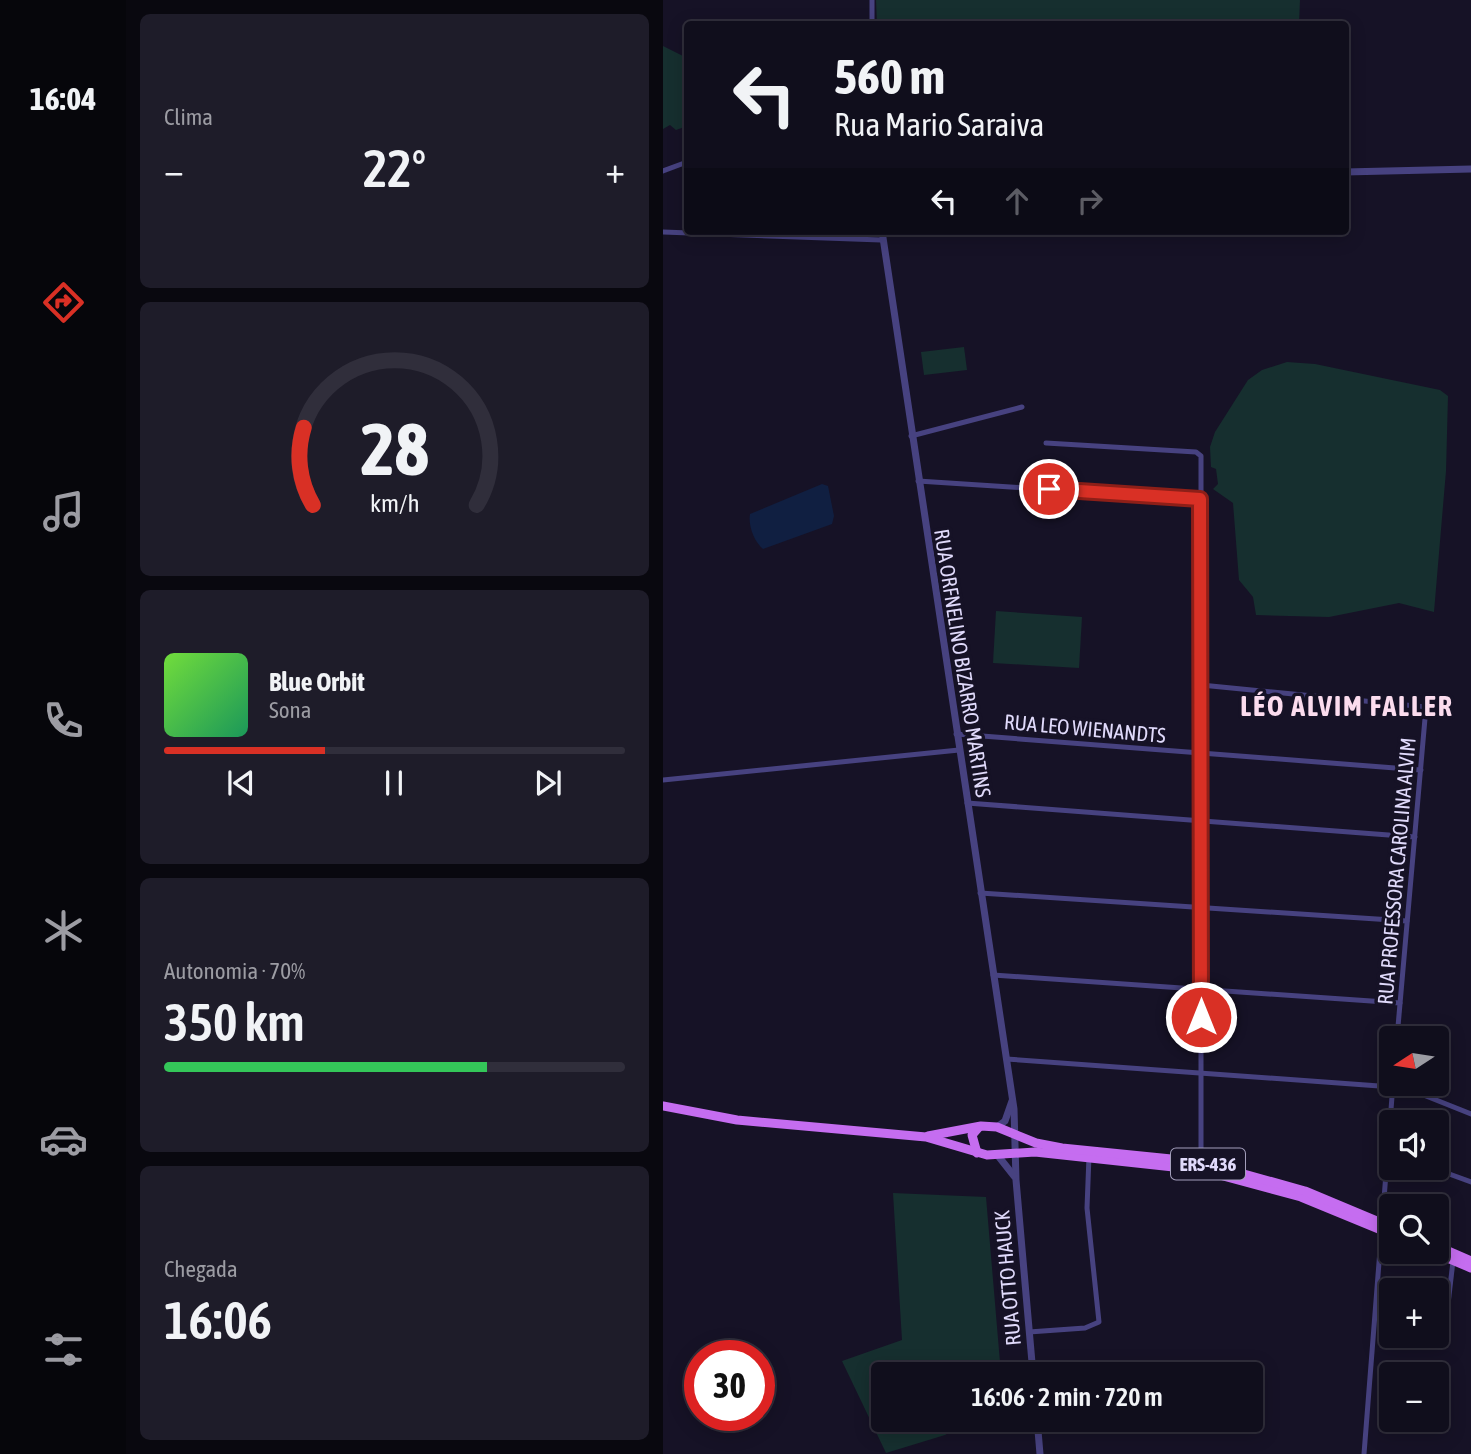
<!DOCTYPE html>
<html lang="pt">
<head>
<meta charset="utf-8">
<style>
  body { margin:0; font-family:"Asap Condensed",sans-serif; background:#1e1c29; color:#f1f3f6; height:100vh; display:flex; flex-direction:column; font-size:26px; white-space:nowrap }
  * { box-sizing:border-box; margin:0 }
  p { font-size:23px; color:#9c9ca3 }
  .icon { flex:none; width:38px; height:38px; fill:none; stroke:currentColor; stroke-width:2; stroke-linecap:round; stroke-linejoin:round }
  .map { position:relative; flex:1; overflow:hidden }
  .sheet { display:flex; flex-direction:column; gap:14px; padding:14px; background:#09080f; width:537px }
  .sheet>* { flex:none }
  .hud { position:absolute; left:21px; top:21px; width:665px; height:214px; border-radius:7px; box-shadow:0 4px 18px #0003,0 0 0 2px #302e3b; background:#100e1c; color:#f1f3f6; overflow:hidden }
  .needle { width:46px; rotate:258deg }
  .fabs { position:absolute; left:716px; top:1026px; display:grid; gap:14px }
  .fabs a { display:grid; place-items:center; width:70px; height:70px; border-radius:7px; background:#100e1c; box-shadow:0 4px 18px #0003,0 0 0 2px #302e3b; font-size:35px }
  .speed { position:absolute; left:21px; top:1340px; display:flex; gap:14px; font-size:35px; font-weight:700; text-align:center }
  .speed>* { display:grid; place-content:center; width:91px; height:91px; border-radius:50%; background:#100e1c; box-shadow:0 4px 18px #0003,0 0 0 2px #302e3b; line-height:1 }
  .speed .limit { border:10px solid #d22; background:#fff; color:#111 }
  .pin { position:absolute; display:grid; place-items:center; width:60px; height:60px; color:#fff; margin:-30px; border:4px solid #fff; border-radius:50%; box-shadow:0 2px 7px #0007 }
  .me { position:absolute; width:77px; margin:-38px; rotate:0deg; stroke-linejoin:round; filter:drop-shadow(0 0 5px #0008) }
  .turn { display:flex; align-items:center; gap:24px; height:147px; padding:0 35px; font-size:32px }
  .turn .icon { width:91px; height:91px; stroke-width:2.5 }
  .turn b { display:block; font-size:49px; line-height:60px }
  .lanes { display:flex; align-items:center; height:66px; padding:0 35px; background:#0003; justify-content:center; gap:35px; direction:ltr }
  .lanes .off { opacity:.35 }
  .big { font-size:52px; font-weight:600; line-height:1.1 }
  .sheet .card { flex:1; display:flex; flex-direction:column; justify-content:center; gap:10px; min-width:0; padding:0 24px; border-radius:10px; background:#1e1c29 }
  .sheet .dial { align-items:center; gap:0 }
  .dial svg { height:182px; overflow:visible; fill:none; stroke:#302e3b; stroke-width:7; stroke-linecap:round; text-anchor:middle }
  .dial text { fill:#f1f3f6; stroke:none }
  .song { display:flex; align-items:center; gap:21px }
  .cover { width:84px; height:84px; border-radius:10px; background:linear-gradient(135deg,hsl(100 70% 55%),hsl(150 70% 35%)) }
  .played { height:7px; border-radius:4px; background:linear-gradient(90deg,#d93025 35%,#302e3b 35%) }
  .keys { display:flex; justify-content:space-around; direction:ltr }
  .heat { display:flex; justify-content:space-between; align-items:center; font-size:38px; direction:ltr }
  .charge { height:10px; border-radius:5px; background:linear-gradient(90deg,#34c759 70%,#302e3b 0) }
  .trip { position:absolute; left:208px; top:1362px; width:392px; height:70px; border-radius:7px; background:#100e1c; box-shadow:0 4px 18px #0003,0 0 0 2px #302e3b; font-weight:600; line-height:70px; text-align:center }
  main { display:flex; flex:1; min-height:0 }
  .menu { display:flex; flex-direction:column; width:126px; justify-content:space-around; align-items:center; background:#06060b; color:#9c9ca3 }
  .menu .icon { width:49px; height:49px }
  .menu .current { color:#d93025 }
  .menu b { font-size:32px; color:#f1f3f6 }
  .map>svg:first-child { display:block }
  .green { fill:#162f2f }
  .water { fill:#101f41 }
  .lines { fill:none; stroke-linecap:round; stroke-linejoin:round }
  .minor { stroke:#474280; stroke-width:5 }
  .tertiary { stroke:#474280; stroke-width:7 }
  .primary { stroke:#c56df0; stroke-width:9 }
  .route-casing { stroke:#8d1f18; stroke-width:18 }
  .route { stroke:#d93025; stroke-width:12 }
  .labels { text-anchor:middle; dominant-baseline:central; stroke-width:7; stroke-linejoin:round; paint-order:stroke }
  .shield { fill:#161226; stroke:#a39ebb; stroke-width:2 }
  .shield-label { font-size:19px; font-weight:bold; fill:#e0dafb }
  .street-label { font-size:21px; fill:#e0dafb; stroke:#161226 }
  .district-label { font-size:28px; font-weight:bold; letter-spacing:2px; fill:#fbdcee; stroke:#161226 }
</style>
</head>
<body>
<main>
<nav class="menu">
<b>16:04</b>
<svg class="icon current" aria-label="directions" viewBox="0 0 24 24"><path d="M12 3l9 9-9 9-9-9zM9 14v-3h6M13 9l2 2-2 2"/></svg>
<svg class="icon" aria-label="music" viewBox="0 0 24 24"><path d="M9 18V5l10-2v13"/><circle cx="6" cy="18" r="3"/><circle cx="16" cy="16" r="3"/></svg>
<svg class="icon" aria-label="phone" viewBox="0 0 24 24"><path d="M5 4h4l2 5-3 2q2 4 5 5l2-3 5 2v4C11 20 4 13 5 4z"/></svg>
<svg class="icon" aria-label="climate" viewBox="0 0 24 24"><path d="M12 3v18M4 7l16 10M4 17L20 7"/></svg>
<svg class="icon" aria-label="car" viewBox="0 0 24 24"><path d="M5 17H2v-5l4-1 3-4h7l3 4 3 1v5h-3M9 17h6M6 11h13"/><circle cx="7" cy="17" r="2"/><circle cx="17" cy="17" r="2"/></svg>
<svg class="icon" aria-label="filters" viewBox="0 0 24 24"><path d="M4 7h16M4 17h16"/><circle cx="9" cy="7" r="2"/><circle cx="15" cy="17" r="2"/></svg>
</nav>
<section class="sheet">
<div class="card"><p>Clima</p>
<div class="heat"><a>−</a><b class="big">22°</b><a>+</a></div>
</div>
<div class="card dial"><svg viewBox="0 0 100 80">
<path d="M14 69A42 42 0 1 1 86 69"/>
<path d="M14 69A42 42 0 0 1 10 35" stroke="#d93025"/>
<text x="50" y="56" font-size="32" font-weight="700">28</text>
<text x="50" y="72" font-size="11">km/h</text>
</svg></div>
<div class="card">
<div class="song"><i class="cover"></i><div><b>Blue Orbit</b><p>Sona</p></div></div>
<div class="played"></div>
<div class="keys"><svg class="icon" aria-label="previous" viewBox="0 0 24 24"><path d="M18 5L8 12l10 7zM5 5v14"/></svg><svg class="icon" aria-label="pause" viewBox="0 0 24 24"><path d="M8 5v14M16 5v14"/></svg><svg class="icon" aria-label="next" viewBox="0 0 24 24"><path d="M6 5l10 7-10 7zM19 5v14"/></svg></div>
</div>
<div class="card"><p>Autonomia · 70%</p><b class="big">350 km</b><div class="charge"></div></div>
<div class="card"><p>Chegada</p><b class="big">16:06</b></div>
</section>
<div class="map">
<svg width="808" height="1454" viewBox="0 0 808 1454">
  <rect width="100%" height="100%" fill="#161226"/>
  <g class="green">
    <path d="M213,0H637L636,24H214Z"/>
    <path d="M0,46L24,58V126L13,130L7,125L0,129Z"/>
    <path d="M301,347L304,370L261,375L258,352Z"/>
    <path d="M624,362L652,364L777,390L785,396L783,471L771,612L736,603L666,617L593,615L590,597L576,580L570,503L550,489L555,484L553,469L548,467L547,447L552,432L585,380L599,370Z"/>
    <path d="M333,611L419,617L416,668L330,663Z"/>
    <path d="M230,1193L323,1197L338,1374H220V1419H309L282,1435L223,1453L179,1361L239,1340Z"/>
  </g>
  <path class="water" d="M159,484L165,486L171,516L169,524L100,549C91,542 85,525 87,514Z"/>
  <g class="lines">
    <g class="minor">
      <path d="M209,0V24"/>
      <path d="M0,171L24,162"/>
      <path d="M0,232L218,240"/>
      <path d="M248,436L359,407"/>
      <path d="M383,443L533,452L538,456V1163"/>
      <path d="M255,481L537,499"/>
      <path d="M538,685L763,707L734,1038"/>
      <path d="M293,734L758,770"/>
      <path d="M0,780L296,750"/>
      <path d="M304,803L752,837"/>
      <path d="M317,893L744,921"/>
      <path d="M330,975L737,1003"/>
      <path d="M343,1059L730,1087L758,1094L808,1114"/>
      <path d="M767,1167L808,1182"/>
      <path d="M784,1313L790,1261"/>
      <path d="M366,1332L422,1328L436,1322L424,1208L426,1156"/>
      <path d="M701,1454L730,1084"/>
    </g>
    <g class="tertiary">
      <path d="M682,172L808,169"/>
      <path d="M219,231L351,1109L353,1180L370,1374"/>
      <path d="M334,1127L342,1121L349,1101"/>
      <path d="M336,1157L351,1176"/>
      <path d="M374,1419L377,1454"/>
    </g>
    <g class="primary">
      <path d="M0,1106L74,1120L263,1137L324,1155L372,1152L538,1170L638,1197L728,1234"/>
      <path d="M265,1136L318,1126L334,1127L373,1143L399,1148L538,1162L642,1191L728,1227"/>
      <path d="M314,1153L309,1135L316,1127"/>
      <path d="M774,1246L808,1261"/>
      <path d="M768,1251L808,1268"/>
    </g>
  </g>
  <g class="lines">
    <defs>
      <path id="route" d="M386,489L537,499L538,1017"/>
    </defs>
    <use href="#route" class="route-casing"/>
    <use href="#route" class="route"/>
  </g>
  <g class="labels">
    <rect class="shield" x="508" y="1148.5" width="74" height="31" rx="5"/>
    <g class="shield-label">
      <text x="545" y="1164">ERS-436</text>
    </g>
    <g class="street-label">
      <text transform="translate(300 663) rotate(81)">RUA ORFNELINO BIZARRO MARTINS</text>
      <text transform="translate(422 728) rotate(5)">RUA LEO WIENANDTS</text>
      <text transform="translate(733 871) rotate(-85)">RUA PROFESSORA CAROLINA ALVIM</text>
      <text transform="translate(344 1278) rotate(-95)">RUA OTTO HAUCK</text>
    </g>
    <g class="district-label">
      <text x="684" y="706">LÉO ALVIM FALLER</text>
    </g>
  </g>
</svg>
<div class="fabs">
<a><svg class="needle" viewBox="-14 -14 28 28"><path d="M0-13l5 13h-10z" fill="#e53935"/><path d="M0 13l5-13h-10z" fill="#9c9ca3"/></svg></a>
<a><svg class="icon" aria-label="sound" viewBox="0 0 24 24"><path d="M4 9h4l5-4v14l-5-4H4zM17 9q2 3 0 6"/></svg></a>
<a><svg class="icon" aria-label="search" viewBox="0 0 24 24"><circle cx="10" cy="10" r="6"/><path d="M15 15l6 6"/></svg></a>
<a>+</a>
<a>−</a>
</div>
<div class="speed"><div class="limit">30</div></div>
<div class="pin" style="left:386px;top:489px;background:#d93025"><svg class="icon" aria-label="arrive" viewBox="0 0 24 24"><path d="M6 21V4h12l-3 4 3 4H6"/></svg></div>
<svg class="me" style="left:538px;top:1017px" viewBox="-20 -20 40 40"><circle r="17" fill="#d93025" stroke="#fff" stroke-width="3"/><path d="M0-11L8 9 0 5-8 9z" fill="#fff"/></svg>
<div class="trip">16:06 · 2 min · 720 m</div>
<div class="hud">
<div class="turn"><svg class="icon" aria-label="left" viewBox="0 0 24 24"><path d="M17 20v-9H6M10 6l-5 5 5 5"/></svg><div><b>560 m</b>Rua Mario Saraiva</div></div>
<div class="lanes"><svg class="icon" aria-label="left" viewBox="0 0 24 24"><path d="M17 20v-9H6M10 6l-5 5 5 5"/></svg><svg class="icon off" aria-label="ahead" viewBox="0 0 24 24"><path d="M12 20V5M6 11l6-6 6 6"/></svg><svg class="icon off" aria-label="right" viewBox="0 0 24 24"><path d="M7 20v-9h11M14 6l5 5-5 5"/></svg></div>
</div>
</div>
</main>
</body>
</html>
